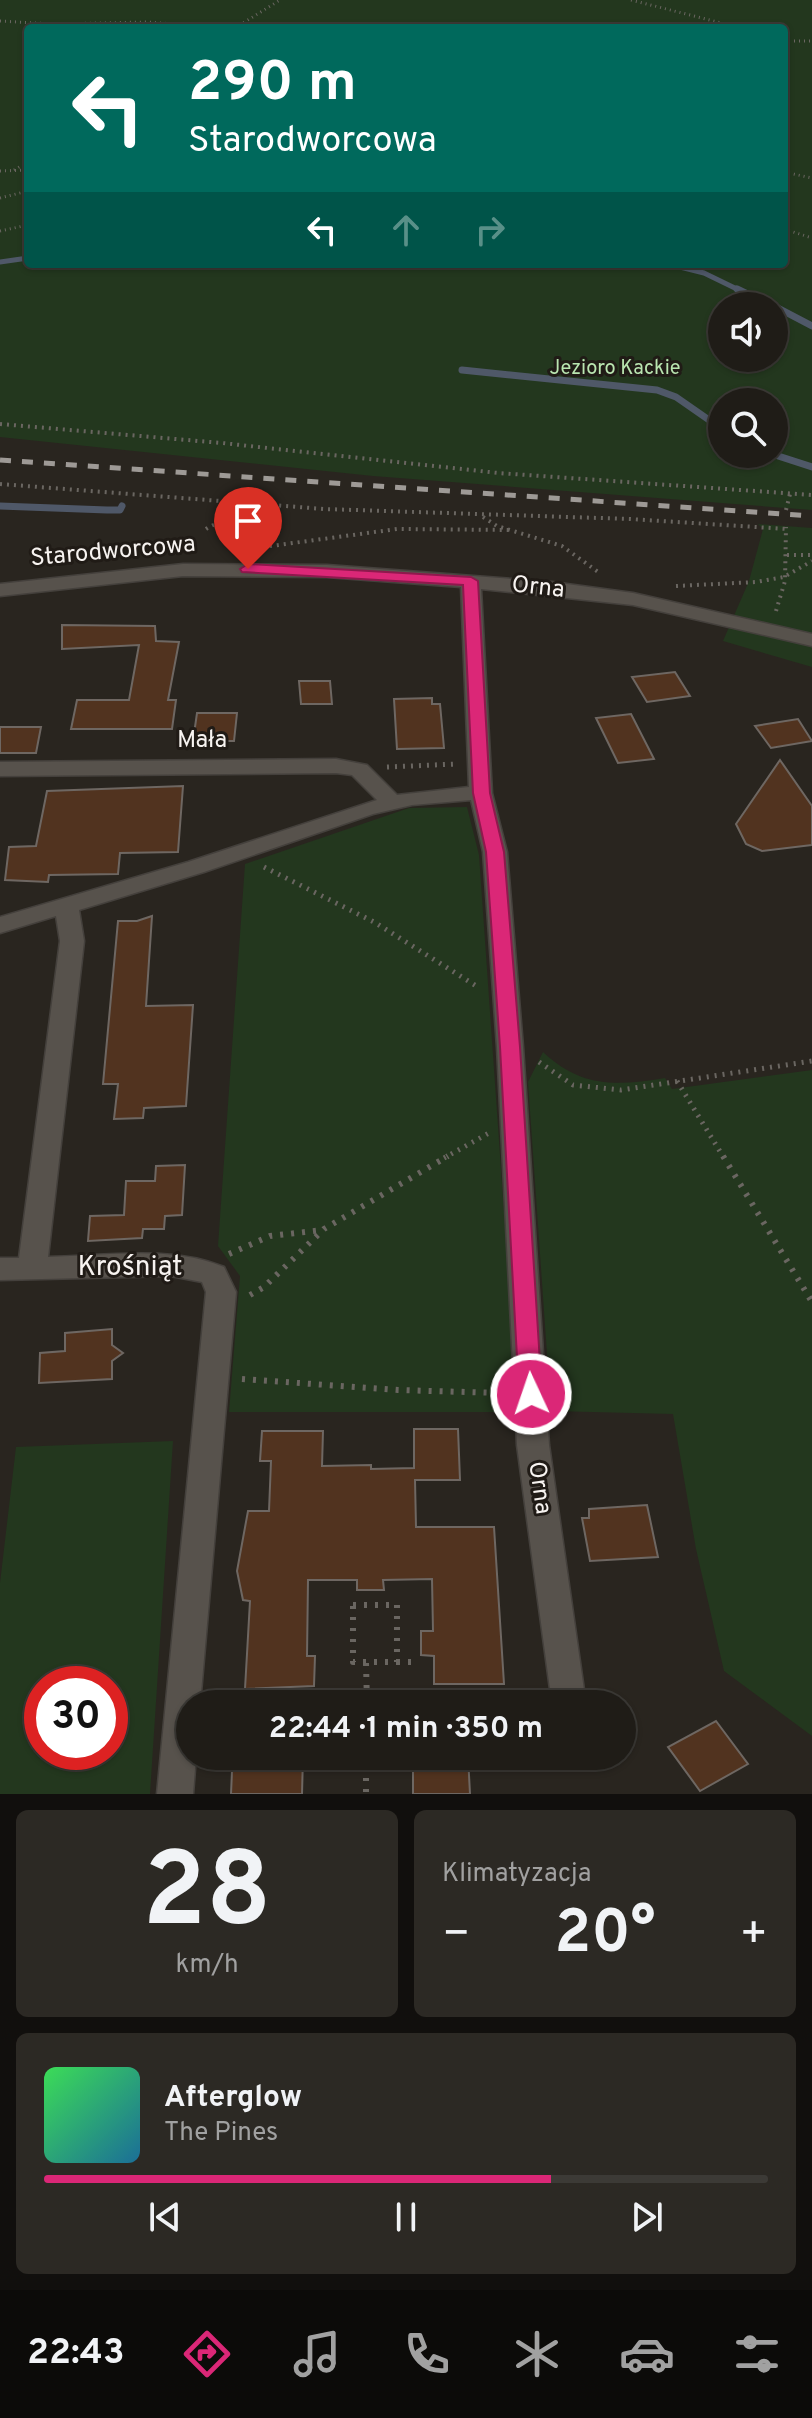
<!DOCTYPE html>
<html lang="pl">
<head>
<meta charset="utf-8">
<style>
  body { margin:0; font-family:Overpass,sans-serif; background:#2c2924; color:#f1f3f6; height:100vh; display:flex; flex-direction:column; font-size:30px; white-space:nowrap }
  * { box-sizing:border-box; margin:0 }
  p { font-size:26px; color:#a1a1a1 }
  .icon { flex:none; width:44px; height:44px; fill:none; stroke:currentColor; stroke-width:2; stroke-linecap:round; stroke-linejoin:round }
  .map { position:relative; height:1794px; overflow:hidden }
  .drawer { display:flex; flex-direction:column; gap:16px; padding:16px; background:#110f0d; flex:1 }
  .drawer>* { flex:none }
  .guide { position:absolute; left:24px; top:24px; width:764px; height:244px; border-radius:8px; box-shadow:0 2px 6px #0004,0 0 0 2px #3c3a36; background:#00695c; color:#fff; overflow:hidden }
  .tools { position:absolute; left:708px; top:292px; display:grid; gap:16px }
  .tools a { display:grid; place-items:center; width:80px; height:80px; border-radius:50%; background:#1f1c17; box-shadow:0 2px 6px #0004,0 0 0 2px #3c3a36; font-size:40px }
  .speed { position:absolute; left:24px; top:1666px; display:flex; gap:16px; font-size:40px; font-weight:700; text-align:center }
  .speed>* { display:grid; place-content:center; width:104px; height:104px; border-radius:50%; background:#1f1c17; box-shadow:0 2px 6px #0004,0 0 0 2px #3c3a36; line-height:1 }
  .speed .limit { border:12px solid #d22; background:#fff; color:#111 }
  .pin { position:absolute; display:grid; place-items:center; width:68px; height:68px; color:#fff; margin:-82px -34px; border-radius:50% 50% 50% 0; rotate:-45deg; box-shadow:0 0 8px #0007 }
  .pin .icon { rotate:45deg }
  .me { position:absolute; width:88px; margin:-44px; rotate:357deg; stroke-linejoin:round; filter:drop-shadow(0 0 6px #0008) }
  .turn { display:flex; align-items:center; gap:28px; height:168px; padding:0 32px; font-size:36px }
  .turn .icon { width:104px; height:104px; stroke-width:2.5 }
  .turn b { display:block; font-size:56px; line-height:68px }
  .lanes { display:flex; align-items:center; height:76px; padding:0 32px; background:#0003; justify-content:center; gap:40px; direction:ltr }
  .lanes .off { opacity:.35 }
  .big { font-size:60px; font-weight:700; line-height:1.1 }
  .drawer .card { flex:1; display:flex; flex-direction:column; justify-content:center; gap:12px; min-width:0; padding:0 28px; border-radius:12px; background:#2c2924 }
  .drawer .dial { align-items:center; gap:0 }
  .dial b { font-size:104px; line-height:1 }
  .song { display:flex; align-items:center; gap:24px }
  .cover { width:96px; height:96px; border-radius:12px; background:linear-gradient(135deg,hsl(130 70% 55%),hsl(200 70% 35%)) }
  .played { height:8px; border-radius:4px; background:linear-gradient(90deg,#db2777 70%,#3c3a36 70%) }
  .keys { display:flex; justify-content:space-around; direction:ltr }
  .heat { display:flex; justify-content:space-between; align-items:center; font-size:44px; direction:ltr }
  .drawer .tiles { flex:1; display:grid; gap:16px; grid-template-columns:1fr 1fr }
  .card:last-child { grid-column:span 2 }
  .trip { position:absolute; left:176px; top:1690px; width:460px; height:80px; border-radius:40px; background:#1f1c17; box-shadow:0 2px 6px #0004,0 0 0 2px #3c3a36; font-weight:700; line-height:80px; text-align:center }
  .tabs { display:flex; height:128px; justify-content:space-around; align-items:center; background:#0c0b09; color:#a1a1a1 }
  .tabs .icon { width:56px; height:56px }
  .tabs .selected { color:#db2777 }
  .tabs b { font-size:36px; color:#f1f3f6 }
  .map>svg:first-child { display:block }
  .green { fill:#23371e; fill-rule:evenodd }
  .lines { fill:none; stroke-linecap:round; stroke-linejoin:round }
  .stream-far1 { stroke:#4f5868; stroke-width:5 }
  .stream { stroke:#4f5868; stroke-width:7 }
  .building { fill:#51331f; stroke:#6e6762; stroke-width:2 }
  .street-casing { stroke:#44403c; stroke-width:3 }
  .path-far3 { stroke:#6a6661; stroke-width:3; stroke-dasharray:1 4; stroke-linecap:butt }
  .path-far2 { stroke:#6a6661; stroke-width:4; stroke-dasharray:2 5; stroke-linecap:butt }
  .path-far1 { stroke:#6a6661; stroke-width:5; stroke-dasharray:2 6; stroke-linecap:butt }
  .path { stroke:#6a6661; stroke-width:6; stroke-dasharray:3 8; stroke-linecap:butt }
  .street { fill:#57524c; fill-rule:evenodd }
  .rail { stroke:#9e9a96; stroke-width:5; stroke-dasharray:11 11; stroke-linecap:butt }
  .route { fill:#db2777; stroke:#8e194d; stroke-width:2 }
  .labels { text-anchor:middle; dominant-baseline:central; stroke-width:6; stroke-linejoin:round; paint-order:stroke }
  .far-park-label { font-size:20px; fill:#b9e5b0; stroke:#201b16 }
  .street-label { font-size:24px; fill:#f7f3f0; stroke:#201b16 }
  .near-street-label { font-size:28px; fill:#f7f3f0; stroke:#201b16 }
</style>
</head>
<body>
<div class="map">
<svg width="812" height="1794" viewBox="0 0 812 1794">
  <rect width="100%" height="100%" fill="#29251f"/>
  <g class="green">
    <path d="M0,0H812V510L373,476L0,437ZM28,28H784V264H28ZM774,306V358H722V306ZM722,402H774V454H722Z"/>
    <path d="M758,524L812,528V667L723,641L749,581L763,529Z"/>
    <path d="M467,807L479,855L518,1412H229L240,1276L218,1246L245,864L409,808Z"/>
    <path d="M543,1052C581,1088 617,1086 665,1078L672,1089L812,1070V1736L724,1671L696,1549L673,1414L551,1411L528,1082Z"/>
    <path d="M173,1441L150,1794H0V1583L16,1447ZM42,1684H110V1752H42Z"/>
  </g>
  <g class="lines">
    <g class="stream-far1">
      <path d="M0,262L28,258"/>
      <path d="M668,264L704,273L741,291"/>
    </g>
    <g class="stream">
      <path d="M737,289L773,306"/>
      <path d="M774,306L812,326"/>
      <path d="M462,370L657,390L676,397L722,429"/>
      <path d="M772,454L812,467"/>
      <path d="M0,506L107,510H120L122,506"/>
    </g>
  </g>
  <g class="building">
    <path d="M62,625L155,626L156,641L179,642L168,700H176L172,729H71L77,700H129L139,645L62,649Z"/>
    <path d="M675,672L690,696L647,702L632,677Z"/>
    <path d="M299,681H330L332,704H301Z"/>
    <path d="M432,698V704H440L444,748L397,749L394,699Z"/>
    <path d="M197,713H237L234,741H193Z"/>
    <path d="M631,714L654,759L618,763L596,718Z"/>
    <path d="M798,719L812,741L771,748L755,726Z"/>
    <path d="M0,727H41L36,753H0Z"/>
    <path d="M780,760L812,806V845L762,851L746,844L736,824Z"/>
    <path d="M183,786L178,852L120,853L118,874L49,875L48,882L5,880L9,847L36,846L47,791Z"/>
    <path d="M152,916L146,1006L193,1005L186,1106L144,1108L143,1118L114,1119L118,1084H103L118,921H137Z"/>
    <path d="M185,1165L182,1215L165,1216L164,1229H143L142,1238L88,1241L90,1216L124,1215L126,1181H155L156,1166Z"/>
    <path d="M112,1329V1345L123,1353L112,1361V1379L39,1383L40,1353L65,1351V1333Z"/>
    <path d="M414,1429H458L460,1480H415L416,1527H494L504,1684H434V1656L421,1655V1631H433L432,1579L383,1580L384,1590H357V1580H308L307,1656H315L314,1686L245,1689L250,1601L243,1600L237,1571L248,1511H269L271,1461H260L262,1431H323L322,1466L371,1465V1469L414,1468Z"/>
    <path d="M647,1505L658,1557L590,1561L582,1518H589V1509Z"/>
    <path d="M716,1721L748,1764L700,1791L668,1747Z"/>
    <path d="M242,1756H303L302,1794H231L232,1771H241Z"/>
    <path d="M413,1756H468L470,1794H413Z"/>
  </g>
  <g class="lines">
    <defs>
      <path id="street" d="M183,564L327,565L552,582L633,593L812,634V646L633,605L481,589L492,793L507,852L523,1047L549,1445L586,1704H552L517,1445L497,1047L483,852L471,800L412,805L373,814L204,872L79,910L84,941L48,1257C105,1256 170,1245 224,1267L236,1292L200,1704H190V1756H196L193,1794H157L206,1292L202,1282L171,1276L0,1280V1258H19L60,941L56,916L0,933V917L188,862L377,800L352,775L336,773L0,776V762L336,759L367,765L397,795L469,787L461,587L327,577L183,576L0,596V584Z"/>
    </defs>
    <use href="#street" class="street-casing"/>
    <g class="path-far3">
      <path d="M631,0L741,28"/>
      <path d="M0,21L52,24L147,22L227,28"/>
      <path d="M235,28L280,0"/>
      <path d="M784,41H812"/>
      <path d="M14,170L28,162"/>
      <path d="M0,171L28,170"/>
      <path d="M784,172L812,178"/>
      <path d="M0,198L28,191"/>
      <path d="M784,229L812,238"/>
      <path d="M0,231L28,225"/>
    </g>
    <g class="path-far2">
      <path d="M0,424L222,443L498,473L812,495"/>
      <path d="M0,484L324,509L630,519L787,529"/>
      <path d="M786,510L790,494"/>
      <path d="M483,517L497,526L562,546L601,574"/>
      <path d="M206,529C220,519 237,523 251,515L248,504"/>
      <path d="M256,548L397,529L510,530"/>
      <path d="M787,555H812"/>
      <path d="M676,586L756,582L784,577L812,561"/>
      <path d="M776,611L785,581L786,527"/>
    </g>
    <g class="path-far1">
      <path d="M387,767L457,764"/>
      <path d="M264,867L374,922L478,987"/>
      <path d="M539,1062L573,1085L621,1090L812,1061"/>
      <path d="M677,1081L724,1158"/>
      <path d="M444,1158L489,1133"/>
    </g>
    <g class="path">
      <path d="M723,1156L812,1302"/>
      <path d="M229,1254L270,1236L323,1230"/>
      <path d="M250,1295L264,1287L324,1229L448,1156"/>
      <path d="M242,1379L398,1390L500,1393"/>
      <rect x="353" y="1605" width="44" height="57"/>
      <path d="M397,1662H411"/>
      <path d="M366,1663L367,1704"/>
      <path d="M366,1756V1794"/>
    </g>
    <use href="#street" class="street"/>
    <path class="rail" d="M0,460L812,516"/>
  </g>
  <path class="route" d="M248,564L471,577L478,581L490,793L504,852L520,1047L542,1394L539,1400L531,1403L523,1400L519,1394L500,1047L486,852L473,793L463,585L242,572L240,569Z"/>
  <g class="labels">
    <g class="far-park-label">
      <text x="615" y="369">Jezioro Kackie</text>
    </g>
    <g class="street-label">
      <text transform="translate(113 552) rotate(-5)">Starodworcowa</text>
      <text transform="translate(538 588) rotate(6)">Orna</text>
      <text x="202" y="741">Mała</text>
      <text transform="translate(539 1488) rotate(82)">Orna</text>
    </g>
    <g class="near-street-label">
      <text x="130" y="1268">Krośniąt</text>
    </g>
  </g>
</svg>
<div class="tools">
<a><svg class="icon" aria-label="sound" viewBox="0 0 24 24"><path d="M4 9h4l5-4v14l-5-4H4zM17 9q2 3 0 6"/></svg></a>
<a><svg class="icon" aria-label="search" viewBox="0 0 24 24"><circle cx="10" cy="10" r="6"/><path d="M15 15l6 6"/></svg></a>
</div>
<div class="speed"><div class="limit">30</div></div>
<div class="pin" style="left:248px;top:569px;background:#d93025"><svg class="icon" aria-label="arrive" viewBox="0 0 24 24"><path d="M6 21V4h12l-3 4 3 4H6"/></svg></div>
<svg class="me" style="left:531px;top:1394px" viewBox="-20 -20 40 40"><circle r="17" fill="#db2777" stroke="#fff" stroke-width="3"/><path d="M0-11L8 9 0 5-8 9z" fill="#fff"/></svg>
<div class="trip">22:44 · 1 min · 350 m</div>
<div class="guide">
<div class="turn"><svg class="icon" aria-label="left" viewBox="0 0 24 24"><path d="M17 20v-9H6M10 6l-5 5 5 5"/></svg><div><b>290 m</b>Starodworcowa</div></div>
<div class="lanes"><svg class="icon" aria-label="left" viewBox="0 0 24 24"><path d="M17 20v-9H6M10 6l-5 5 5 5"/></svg><svg class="icon off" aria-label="ahead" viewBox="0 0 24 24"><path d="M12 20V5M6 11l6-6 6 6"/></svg><svg class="icon off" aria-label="right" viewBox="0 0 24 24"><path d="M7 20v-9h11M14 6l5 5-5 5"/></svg></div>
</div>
</div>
<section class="drawer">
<div class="tiles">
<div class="card dial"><b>28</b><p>km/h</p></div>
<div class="card"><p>Klimatyzacja</p>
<div class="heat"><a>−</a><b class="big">20°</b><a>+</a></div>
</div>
<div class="card">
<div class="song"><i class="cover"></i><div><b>Afterglow</b><p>The Pines</p></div></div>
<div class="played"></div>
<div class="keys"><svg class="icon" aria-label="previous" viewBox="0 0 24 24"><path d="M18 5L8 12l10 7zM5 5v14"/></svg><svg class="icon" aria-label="pause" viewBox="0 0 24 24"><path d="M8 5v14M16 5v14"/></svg><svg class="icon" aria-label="next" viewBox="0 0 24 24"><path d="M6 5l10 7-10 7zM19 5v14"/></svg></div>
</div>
</div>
</section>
<nav class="tabs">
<b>22:43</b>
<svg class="icon selected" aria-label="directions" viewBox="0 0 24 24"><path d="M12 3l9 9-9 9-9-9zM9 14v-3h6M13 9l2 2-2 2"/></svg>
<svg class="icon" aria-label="music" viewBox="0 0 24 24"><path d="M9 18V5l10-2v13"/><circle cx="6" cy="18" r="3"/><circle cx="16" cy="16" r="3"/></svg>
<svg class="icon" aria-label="phone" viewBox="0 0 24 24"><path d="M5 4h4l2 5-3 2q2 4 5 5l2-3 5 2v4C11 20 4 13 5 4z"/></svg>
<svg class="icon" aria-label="climate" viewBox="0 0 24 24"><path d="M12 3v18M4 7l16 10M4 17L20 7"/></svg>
<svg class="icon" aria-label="car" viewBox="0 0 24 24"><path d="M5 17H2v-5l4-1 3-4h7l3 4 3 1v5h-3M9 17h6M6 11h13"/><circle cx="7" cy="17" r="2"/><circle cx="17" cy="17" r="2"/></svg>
<svg class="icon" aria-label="filters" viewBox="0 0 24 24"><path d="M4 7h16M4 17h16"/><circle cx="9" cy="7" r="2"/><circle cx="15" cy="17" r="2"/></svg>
</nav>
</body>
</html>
